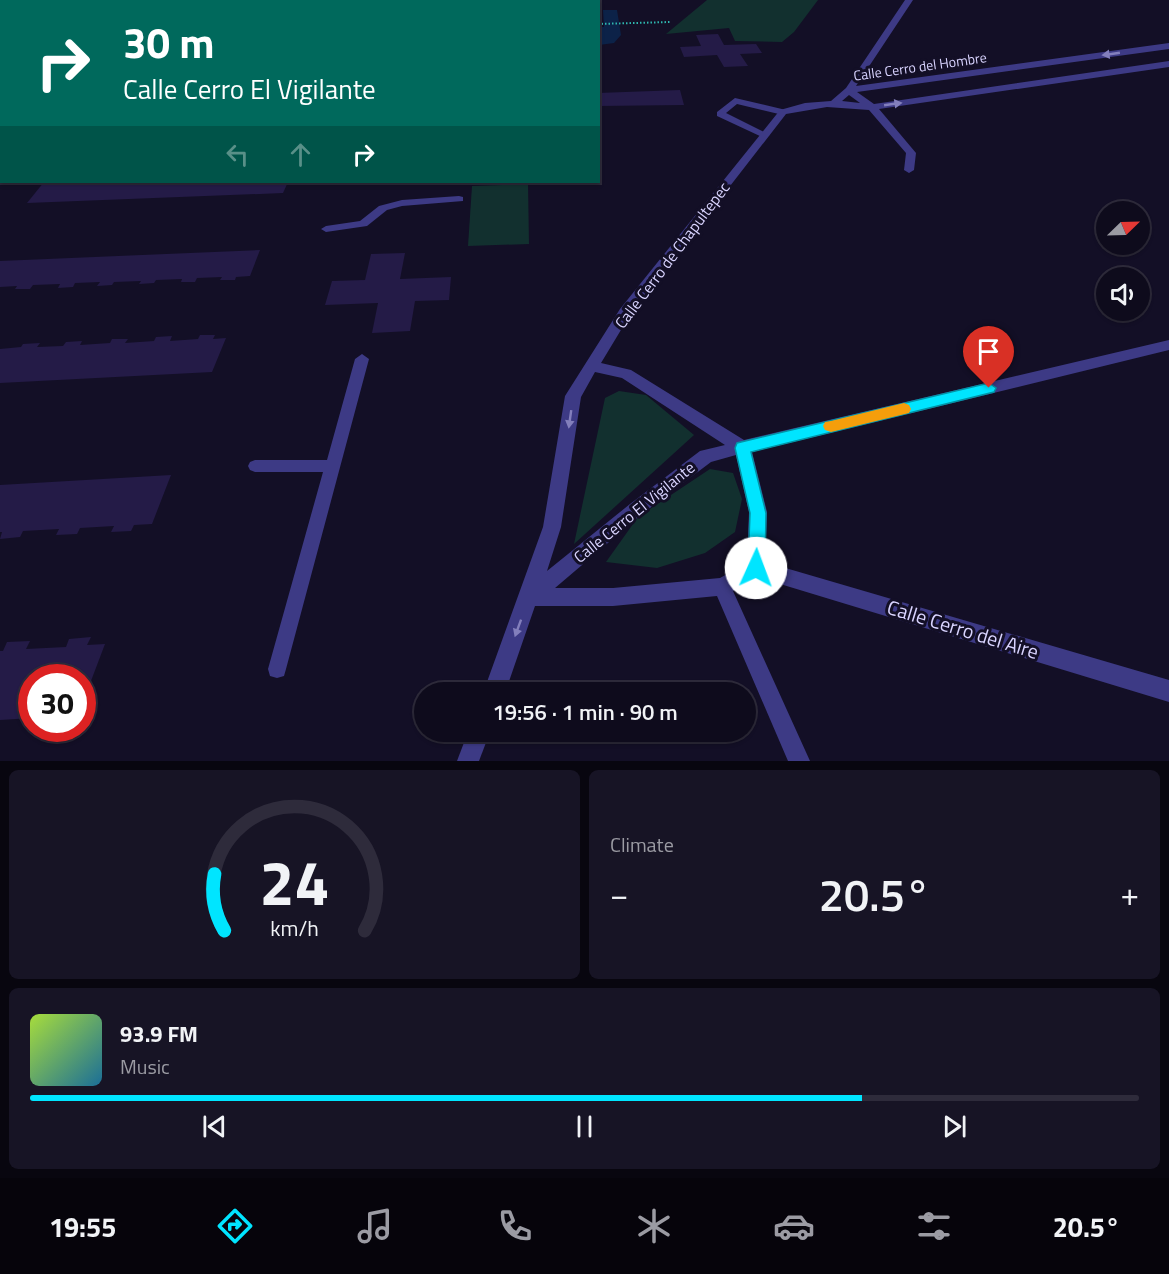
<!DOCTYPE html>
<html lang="en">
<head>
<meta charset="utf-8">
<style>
  body { margin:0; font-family:"Titillium Web",sans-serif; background:#171425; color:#f1f3f6; height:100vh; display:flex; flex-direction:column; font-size:22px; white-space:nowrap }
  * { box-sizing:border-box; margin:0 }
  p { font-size:20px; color:#9b9ba3 }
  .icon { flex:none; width:33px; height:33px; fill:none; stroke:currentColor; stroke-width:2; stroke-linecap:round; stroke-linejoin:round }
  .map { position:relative; height:761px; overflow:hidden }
  .sheet { display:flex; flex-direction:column; gap:9px; padding:9px; background:#08060f; flex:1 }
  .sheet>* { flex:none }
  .banner { position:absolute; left:0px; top:0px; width:600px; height:183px; box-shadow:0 2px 4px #0004,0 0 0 2px #2e2b3b; background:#00695c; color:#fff; overflow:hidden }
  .needle { width:39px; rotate:67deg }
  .fabs { position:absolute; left:1096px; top:201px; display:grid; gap:12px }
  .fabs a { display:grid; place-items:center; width:54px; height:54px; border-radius:50%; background:#0e0b1c; box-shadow:0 2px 4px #0004,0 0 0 2px #2e2b3b; font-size:30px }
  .speed { position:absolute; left:18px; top:664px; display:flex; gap:12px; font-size:30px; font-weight:700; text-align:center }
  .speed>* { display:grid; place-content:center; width:78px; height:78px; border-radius:50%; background:#0e0b1c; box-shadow:0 2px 4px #0004,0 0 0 2px #2e2b3b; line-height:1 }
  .speed .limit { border:9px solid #d22; background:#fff; color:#111 }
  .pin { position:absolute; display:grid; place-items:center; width:51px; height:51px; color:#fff; margin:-62px -26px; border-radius:50% 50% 50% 0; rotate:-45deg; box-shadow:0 0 6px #0007 }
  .pin .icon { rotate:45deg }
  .me { position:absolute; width:66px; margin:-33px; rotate:2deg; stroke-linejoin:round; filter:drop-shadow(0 0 4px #0008) }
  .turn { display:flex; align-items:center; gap:21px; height:126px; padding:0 24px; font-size:27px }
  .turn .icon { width:78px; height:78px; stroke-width:2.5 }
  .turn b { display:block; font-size:42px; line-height:51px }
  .lanes { display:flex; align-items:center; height:57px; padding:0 24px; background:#0003; justify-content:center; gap:30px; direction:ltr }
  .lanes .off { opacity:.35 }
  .big { font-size:45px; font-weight:600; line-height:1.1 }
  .sheet .widget { flex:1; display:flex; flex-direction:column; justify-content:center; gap:9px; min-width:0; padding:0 21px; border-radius:9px; background:#171425 }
  .sheet .dial { align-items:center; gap:0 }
  .dial svg { height:156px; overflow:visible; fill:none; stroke:#2e2b3b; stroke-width:7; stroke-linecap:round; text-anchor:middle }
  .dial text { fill:#f1f3f6; stroke:none }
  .song { display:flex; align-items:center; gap:18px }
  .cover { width:72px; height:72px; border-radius:9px; background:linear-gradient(135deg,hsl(80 70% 55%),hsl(200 70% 35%)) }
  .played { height:6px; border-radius:3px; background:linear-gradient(90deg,#00e5ff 75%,#2e2b3b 75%) }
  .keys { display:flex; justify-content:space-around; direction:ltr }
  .heat { display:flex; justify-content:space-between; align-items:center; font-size:33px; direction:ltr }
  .sheet .tiles { flex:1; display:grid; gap:9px; grid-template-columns:1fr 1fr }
  .widget:last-child { grid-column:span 2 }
  .trip { position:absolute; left:414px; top:682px; width:342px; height:60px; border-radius:30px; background:#0e0b1c; box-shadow:0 2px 4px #0004,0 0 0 2px #2e2b3b; font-weight:600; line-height:60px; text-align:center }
  .dock { display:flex; height:96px; justify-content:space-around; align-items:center; background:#06040b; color:#9b9ba3 }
  .dock .icon { width:42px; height:42px }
  .dock .current { color:#00e5ff }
  .dock b { font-size:27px; color:#f1f3f6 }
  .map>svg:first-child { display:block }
  .green { fill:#12302f }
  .water { fill:#0c2248 }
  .building { fill:#241b47 }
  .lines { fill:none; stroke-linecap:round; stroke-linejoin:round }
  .path { stroke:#2fb8b0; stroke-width:2; stroke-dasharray:1.5 2; stroke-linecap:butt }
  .lane { fill:#3d3a85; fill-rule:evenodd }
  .street { fill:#3d3a85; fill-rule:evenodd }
  .oneway { fill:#837fbc }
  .route { fill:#00e5ff; stroke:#0095a6; stroke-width:1.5 }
  .slow { fill:#f59e0b }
  .labels { text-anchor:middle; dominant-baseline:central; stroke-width:6; stroke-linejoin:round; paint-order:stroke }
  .far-street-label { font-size:14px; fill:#d9d4ff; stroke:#130f26 }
  .street-label { font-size:16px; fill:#d9d4ff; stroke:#130f26 }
  .near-street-label { font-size:20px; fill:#d9d4ff; stroke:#130f26 }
</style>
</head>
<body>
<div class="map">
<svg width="1169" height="761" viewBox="0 0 1169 761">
  <rect width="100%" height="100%" fill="#130f26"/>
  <g class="green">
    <path d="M707,0H818L794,32L782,42L735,41L729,28L666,34Z"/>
    <path d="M528,184L529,244L468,246L472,186Z"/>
    <path d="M619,391L646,395L694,435L574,544L605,398Z"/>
    <path d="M710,469L733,473L742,499L735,532L705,553L657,568L606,562L638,517Z"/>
  </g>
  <path class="water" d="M603,10H617L621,35L614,43L599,45V27H604Z"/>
  <g class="building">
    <path d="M718,34L724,45L756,44L762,53L740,54L748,66L724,67L717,55L684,57L680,47L701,46L696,35Z"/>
    <path d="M680,90L684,105L598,106V93Z"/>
    <path d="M44,182H288L283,193L27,203Z"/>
    <path d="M260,250L250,276L236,277L235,280H220L222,277L197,278L195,282H181L182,279L156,280L154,283L139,284L141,281L114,282L112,285L97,286L100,282L75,283L73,287L58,288L60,284L33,285L30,289H15L17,286L0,287V261Z"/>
    <path d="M405,253L400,279L451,277L449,300L415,301L410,331L372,333L378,303L325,305L332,281L365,280L371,254Z"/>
    <path d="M200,335H215L213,339L226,338L212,372L0,383V349L21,347L23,344L40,343L37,347L63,346L66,342L82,341L80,345L110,343L112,339H128L125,343L154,341L156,337L172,336L170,341L198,339Z"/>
    <path d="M171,475L152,524L134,525L131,531L111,532L114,526L80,528L77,534L56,535L59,529L23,531L20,537L0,539L2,532H0V485Z"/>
    <path d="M91,637L87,645L105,644L83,702L82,678H32V718L0,720V651H3L7,642L30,641L26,649L66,647L69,639Z"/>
  </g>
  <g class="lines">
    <path class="path" d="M598,24L670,22"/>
    <g class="lane">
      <rect x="0" y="47" width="2" height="4"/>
      <path d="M735,98L786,110L787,112L783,115L737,104L726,113L770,135L762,137L717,116V112Z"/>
      <path d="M459,196L463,197V201L402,206L387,210L367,226L326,232L321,229L326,226L360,221L379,206L402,200Z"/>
      <path d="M362,354L369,359L286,669L284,676L277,678L270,676L268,669L323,472H255L250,470L248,466L250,462L255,460H327L355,359Z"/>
    </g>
    <g class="street">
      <path d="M200,0H208L199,2Z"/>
      <path d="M905,0H913L856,86L1169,43V49L857,92L874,104L1169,61V67L879,109L916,153L914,170L909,173L904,170L906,153L869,110L827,107L786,114L630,315L601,363L631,370L744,440L1169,340V350L752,452L767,512L765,562L1169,680V702L757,577L733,591L810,761H788L717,596L613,606H535L505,693H483L543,527L565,396L620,309L780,110L805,103L831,101L846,88ZM849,95L860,103L842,101ZM595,372L622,378L725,445L700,451L630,504L547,571L561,527L581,397ZM736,455L749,512L747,563L720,578L613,588H555L642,514L711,462Z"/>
      <path d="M2,91V97L0,98V92Z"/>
      <path d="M2,115V122H0V116Z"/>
      <path d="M468,732H490L479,761H457Z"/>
    </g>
  </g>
  <defs><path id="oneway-solid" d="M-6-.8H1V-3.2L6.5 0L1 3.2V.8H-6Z" transform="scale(1.5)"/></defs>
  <g class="oneway">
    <use href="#oneway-solid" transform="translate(1111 54) rotate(172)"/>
    <use href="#oneway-solid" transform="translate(893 104) rotate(-8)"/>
    <use href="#oneway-solid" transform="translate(570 419) rotate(98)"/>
    <use href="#oneway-solid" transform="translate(518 628) rotate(110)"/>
  </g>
  <path class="route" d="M989,383L996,388L994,392L751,452L766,513L765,568L762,573L756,576L750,573L748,568L750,513L735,448L737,443Z"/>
  <path class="slow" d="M904,403L909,405L911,409L909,413L831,432L825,430L823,426L825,422L831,421Z"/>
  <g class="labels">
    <g class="far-street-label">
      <text transform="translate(920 66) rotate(-8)">Calle Cerro del Hombre</text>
    </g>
    <g class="street-label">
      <text transform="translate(672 255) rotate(-53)">Calle Cerro de Chapultepec</text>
      <text transform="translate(634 512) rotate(-39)">Calle Cerro El Vigilante</text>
    </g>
    <g class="near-street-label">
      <text transform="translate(963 629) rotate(17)">Calle Cerro del Aire</text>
    </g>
  </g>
</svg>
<div class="fabs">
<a><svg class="needle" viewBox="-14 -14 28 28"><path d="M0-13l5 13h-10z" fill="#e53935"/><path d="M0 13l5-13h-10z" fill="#9b9ba3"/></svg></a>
<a><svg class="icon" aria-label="sound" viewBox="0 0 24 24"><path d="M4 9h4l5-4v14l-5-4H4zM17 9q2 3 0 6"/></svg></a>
</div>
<div class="speed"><div class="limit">30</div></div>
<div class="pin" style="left:989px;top:388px;background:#d93025"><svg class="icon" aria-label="arrive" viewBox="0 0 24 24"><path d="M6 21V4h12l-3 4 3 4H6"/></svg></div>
<svg class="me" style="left:756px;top:568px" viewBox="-20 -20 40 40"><circle r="19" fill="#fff"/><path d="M0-13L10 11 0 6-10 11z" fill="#00e5ff"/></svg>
<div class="trip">19:56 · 1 min · 90 m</div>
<div class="banner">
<div class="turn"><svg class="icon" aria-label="right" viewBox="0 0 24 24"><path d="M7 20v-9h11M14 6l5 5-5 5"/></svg><div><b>30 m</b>Calle Cerro El Vigilante</div></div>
<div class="lanes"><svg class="icon off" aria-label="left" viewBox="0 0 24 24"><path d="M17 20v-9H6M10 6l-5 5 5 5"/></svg><svg class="icon off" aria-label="ahead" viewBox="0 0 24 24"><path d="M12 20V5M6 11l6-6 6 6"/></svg><svg class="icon" aria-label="right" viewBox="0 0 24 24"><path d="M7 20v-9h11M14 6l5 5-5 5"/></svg></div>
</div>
</div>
<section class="sheet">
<div class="tiles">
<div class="widget dial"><svg viewBox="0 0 100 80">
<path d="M14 69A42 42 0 1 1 86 69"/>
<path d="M14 69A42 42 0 0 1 9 40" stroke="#00e5ff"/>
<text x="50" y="56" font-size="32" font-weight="700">24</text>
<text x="50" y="72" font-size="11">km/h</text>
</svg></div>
<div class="widget"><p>Climate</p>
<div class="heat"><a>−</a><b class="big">20.5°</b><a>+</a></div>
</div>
<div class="widget">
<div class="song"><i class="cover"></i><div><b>93.9 FM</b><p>Music</p></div></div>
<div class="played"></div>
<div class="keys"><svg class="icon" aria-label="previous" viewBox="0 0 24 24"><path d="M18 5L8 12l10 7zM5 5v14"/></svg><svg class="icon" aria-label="pause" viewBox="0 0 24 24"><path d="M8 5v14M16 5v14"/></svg><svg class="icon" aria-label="next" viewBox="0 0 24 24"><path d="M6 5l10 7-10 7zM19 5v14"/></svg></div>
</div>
</div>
</section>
<nav class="dock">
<b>19:55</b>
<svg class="icon current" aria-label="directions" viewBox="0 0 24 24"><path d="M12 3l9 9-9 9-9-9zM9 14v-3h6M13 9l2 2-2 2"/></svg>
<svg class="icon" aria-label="music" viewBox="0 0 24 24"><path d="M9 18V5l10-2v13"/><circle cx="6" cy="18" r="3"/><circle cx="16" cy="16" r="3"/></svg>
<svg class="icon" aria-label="phone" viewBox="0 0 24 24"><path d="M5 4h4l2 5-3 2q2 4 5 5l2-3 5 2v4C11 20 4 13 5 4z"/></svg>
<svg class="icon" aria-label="climate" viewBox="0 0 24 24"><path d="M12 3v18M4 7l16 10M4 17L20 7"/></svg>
<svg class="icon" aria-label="car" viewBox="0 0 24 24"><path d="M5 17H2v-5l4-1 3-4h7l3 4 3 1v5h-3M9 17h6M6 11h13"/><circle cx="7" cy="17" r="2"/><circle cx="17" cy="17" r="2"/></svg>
<svg class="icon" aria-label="filters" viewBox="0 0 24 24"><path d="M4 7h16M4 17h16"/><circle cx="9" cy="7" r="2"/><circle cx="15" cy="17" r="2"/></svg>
<b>20.5°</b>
</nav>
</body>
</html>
